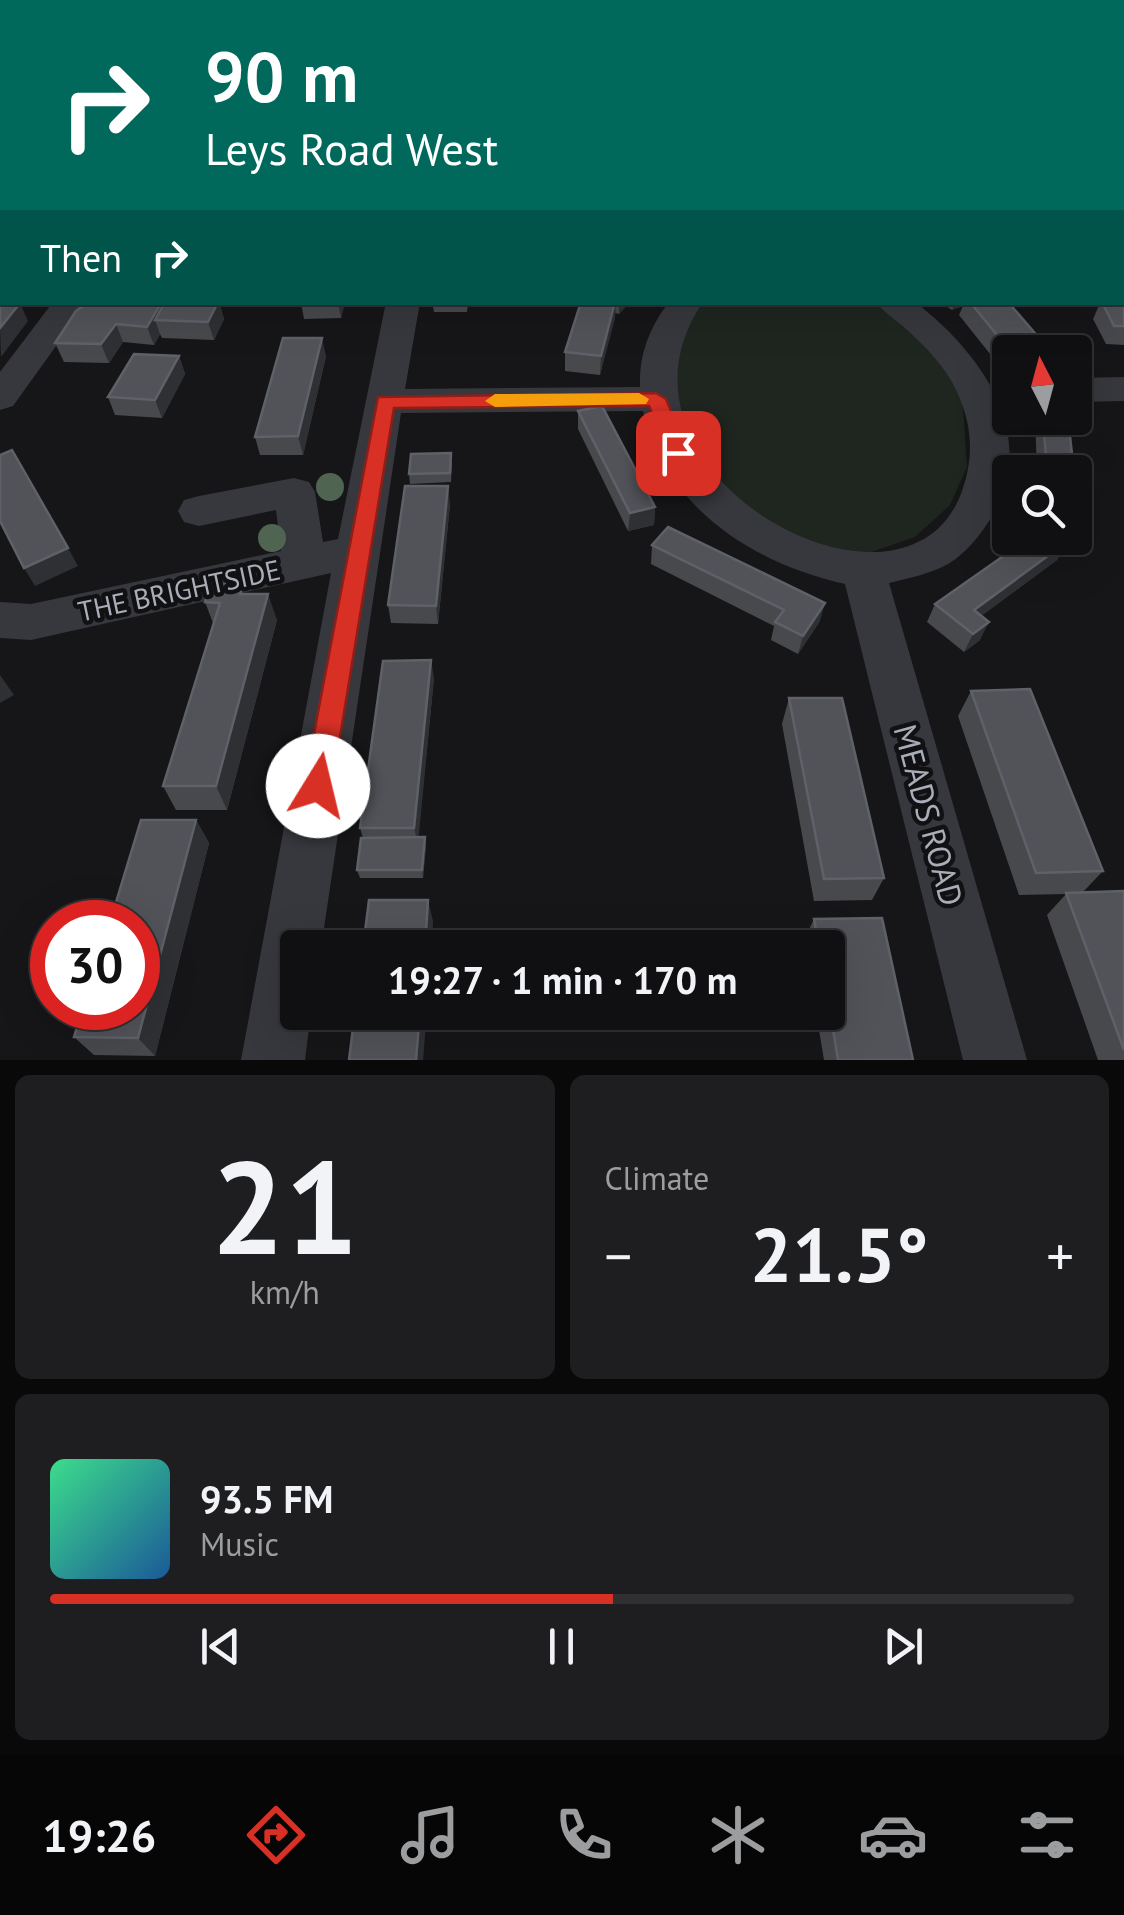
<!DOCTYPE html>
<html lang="en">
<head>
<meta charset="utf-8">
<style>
  body { margin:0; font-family:"PT Sans",sans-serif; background:#1e1e20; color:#f1f3f6; height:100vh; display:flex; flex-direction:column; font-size:38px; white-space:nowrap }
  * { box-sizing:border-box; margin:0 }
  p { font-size:32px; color:#9c9d9f }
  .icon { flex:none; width:55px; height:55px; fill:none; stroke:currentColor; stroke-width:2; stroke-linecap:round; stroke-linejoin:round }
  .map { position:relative; height:1060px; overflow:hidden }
  .drawer { display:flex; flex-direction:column; gap:15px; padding:15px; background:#09090a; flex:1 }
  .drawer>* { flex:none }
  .guide { position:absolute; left:0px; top:0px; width:1125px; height:305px; box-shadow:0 10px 40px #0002,0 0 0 2px #303032; background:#00695c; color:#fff; overflow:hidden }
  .needle { width:65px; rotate:354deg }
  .fabs { position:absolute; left:992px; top:335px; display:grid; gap:20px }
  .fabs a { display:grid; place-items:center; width:100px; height:100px; border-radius:10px; background:#101012; box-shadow:0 10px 40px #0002,0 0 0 2px #303032; font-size:50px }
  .speed { position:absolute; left:30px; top:900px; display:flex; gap:20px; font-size:50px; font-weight:700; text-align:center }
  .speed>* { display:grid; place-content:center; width:130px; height:130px; border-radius:50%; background:#101012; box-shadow:0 10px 40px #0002,0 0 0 2px #303032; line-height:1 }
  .speed .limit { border:15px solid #d22; background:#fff; color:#111 }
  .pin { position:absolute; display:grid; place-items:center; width:85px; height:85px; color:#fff; margin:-42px; border-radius:20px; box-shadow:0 5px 15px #0006 }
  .me { position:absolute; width:110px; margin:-55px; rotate:9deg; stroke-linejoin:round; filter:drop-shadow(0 0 8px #0008) }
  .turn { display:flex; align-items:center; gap:35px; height:210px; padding:0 40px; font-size:45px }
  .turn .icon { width:130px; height:130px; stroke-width:2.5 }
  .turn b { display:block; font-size:70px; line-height:85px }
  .then { display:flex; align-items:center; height:95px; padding:0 40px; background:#0003; gap:20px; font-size:38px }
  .big { font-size:75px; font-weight:700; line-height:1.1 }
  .drawer .tile { flex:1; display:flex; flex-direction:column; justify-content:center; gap:15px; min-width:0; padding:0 35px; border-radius:15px; background:#1e1e20 }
  .drawer .dial { align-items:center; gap:0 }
  .dial b { font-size:130px; line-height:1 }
  .song { display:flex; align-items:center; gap:30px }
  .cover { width:120px; height:120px; border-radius:15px; background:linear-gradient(135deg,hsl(150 70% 55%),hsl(210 70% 35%)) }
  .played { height:10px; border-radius:5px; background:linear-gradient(90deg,#d93025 55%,#303032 55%) }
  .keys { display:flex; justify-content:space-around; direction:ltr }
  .heat { display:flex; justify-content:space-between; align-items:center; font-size:55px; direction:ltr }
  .drawer .tiles { flex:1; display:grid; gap:15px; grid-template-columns:1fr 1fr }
  .tile:last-child { grid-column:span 2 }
  .trip { position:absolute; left:280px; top:930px; width:565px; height:100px; border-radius:10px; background:#101012; box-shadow:0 10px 40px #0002,0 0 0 2px #303032; font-weight:700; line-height:100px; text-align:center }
  .dock { display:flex; height:160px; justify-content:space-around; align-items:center; background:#060607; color:#9c9d9f }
  .dock .icon { width:70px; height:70px }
  .dock .current { color:#d93025 }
  .dock b { font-size:45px; color:#f1f3f6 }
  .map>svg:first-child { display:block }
  .green { fill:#1e261f }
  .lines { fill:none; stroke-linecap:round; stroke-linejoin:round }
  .minor { fill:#37383d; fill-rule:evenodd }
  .tree { fill:#506452 }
  .wall { fill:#47494d }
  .shaded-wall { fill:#2f3033 }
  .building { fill:#525359; stroke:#5f6168; stroke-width:2.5 }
  .route { fill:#d93025; stroke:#8d1f18; stroke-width:2.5 }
  .slow { fill:#f59e0b }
  .labels { text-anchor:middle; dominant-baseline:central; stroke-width:9; stroke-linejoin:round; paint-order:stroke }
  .street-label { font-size:28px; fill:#a8adb8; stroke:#111113 }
  .near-street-label { font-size:32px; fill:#a8adb8; stroke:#111113 }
</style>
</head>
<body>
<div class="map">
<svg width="1124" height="1060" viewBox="0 0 1124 1060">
  <rect width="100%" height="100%" fill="#161618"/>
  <path class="green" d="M699,303H878L928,343L962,392L967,467L950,505L915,537L860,556L799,540L741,509L699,466L669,400V361Z"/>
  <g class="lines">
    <g class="minor">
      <path d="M2,0H102L100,2Z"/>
      <rect x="444" y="0" width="22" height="2"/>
      <path d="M697,0H719L720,2H698Z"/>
      <path d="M946,0H969L970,2H948Z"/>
      <rect x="1122" y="221" width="2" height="20"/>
      <rect x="0" y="278" width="2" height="20"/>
      <path d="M53,302H81L84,307L13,406L0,410V372Z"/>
      <path d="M386,302H420L405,389L640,387C639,355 649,328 669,302H703C585,474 911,650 963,488C974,455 972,424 957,392C946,367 925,346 905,328C895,319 884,313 877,302H915C979,351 1039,432 994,513C982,533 968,552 948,564C930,574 909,578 889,583L1027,1060H963L845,584C754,564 666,508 643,411L401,413L321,948H298V1012H311L305,1060H241L331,573L31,640L0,638V602L31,604L281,551L276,510L199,526L184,522L178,511L184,500L199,496L294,478L309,482L315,492L323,542L338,539Z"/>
      <path d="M1124,377V401L1075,402V378Z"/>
    </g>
  </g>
  <g class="tree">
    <circle cx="330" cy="487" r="14"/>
    <circle cx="272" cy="538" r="14"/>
  </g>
  <g class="wall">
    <path d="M747,0H915L914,2H746Z"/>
    <path d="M987,0H1017V1L1030,2H989Z"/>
    <path d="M1122,108L1124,110V171L1122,169Z"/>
    <path d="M1122,260L1124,262V345L1106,344L1093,319L1100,303L1122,302Z"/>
    <path d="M163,302L164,305L165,302H219L224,319L214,340L162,338L160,334L154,345L123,342L109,363L64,362L55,343Z"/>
    <path d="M301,302H345L341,318L304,319Z"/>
    <path d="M432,302H468L467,312H434Z"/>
    <path d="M581,302H630L619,314L615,313L600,375L565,371V352Z"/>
    <path d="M940,302H1008L1046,346L1043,352H1010V368L1002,369L959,315L963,306L952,310Z"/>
    <path d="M179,356L185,374L162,418L115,415L108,397Z"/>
    <path d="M326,356L303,455H260L255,437Z"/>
    <path d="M578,411L655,507L654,525L628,531L578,429Z"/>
    <path d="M1035,418H1068L1074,472H1037Z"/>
    <path d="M452,462L451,482L410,484L409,474Z"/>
    <path d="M450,504L438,624L391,623L388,605Z"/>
    <path d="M1067,542L1057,560L981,616L980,640L964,652L927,622L935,604Z"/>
    <path d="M652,545L820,621L798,654L771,640L774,626L651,564Z"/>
    <path d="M246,594L277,620L227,810H176L163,786L213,623L205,602Z"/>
    <path d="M434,678L418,837L426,845L423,878H360L357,870L363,838L360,828Z"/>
    <path d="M971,691L1103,871L1083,892L1124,891V1060H1098L1047,915L1066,894L1019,895L958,716Z"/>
    <path d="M789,698L884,878L872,900L814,901L782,724Z"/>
    <path d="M196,820L209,843L155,1056L94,1055L74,1037Z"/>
    <path d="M814,919L913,1060H824L816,1012H828V948H806L804,940Z"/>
  </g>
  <g class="shaded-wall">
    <path d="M258,0H279V2H251Z"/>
    <path d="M0,250L2,255V272L0,275Z"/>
    <path d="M163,302L169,320H155L160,334L154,345L147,327Z"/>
    <path d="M218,302H219L224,319L214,340L208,322Z"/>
    <path d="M338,302H345L341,318Z"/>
    <path d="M616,302L615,319L600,375L601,356Z"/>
    <path d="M619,302H630L619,314Z"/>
    <path d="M955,302H964L963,306L952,310Z"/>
    <path d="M20,303L28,321L1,357L0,328Z"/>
    <path d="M116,324L123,342L109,363L101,344Z"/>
    <path d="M322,338L326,356L303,455L298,436Z"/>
    <path d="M1046,346L1043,352H1010V368L1002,369L1010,351Z"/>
    <path d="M179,356L185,374L162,418L155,400Z"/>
    <path d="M448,486L450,504L438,624L436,606Z"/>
    <path d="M655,507L654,525L628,531L630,513Z"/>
    <path d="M1067,542L1057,560L965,628L974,610Z"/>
    <path d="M68,548L78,566L35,586L24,568Z"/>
    <path d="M268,594L277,620L227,810L216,786Z"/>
    <path d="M825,603L820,621L798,654L803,636Z"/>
    <path d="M989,622L980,640L964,652L973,634Z"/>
    <path d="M431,660L434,678L418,844L414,828Z"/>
    <path d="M0,675L14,695L0,703Z"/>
    <path d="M196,820L209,843L155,1056L138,1038Z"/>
    <path d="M425,837L426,845L423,878L422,870Z"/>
    <path d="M428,900L433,921L432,948H425Z"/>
    <path d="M420,1012H427L423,1060H416Z"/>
  </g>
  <g class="building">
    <path d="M110,0H130L135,2H115Z"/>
    <path d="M237,0H258L251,2H230Z"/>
    <path d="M314,0H330L329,2H313Z"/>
    <path d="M387,0H411L410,2H387Z"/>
    <path d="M558,0H661L662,2H500Z"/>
    <path d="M726,0H743L745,2H727Z"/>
    <path d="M1122,108L1124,110V132H1122Z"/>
    <rect x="0" y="217" width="2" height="23"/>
    <path d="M1122,260L1124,262V293H1122Z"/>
    <path d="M0,290H2V302L20,303L0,328Z"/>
    <path d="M89,302H162L147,327L116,324L101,344L55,343L76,311Z"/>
    <path d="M165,302H218L208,322L155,320Z"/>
    <path d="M581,302H615L601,356L565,352Z"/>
    <path d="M970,302H1008L1046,346L1010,351Z"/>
    <path d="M1102,302H1124V326H1114Z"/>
    <path d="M283,338H322L298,436L255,437Z"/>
    <path d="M134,354L179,356L155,400L108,397Z"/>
    <path d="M602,406L655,507L630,513L578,411Z"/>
    <path d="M1043,418H1068L1074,472H1047Z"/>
    <path d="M12,450L68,548L24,568L0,521V455Z"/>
    <path d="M451,453L450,473L409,474L411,454Z"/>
    <path d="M1075,482L1078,510H1075Z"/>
    <path d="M405,486H448L436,606L388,605Z"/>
    <path d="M668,527L825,603L803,636L775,622L784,610L652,545Z"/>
    <path d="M1029,538H1060L1067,542L974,610L989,622L973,634L935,604Z"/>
    <path d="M211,584H243L240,594H268L216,786H163L220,603L205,602Z"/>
    <path d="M431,660L414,828H360L383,661Z"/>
    <path d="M1030,689L1103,871L1036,873L971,691Z"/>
    <path d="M789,698H842L884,878L824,879Z"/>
    <path d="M141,820H196L138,1038L74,1037L83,1008H138V922H110Z"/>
    <path d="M425,837L422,870H357L361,838Z"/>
    <path d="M1124,891V1050L1066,893Z"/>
    <path d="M369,900H428L425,948H363Z"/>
    <path d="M882,918L913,1060H838L828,998V948H819L814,919Z"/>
    <path d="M355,1012H420L416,1060H349Z"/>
  </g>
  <path class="route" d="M656,393L666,399L689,453L685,458H671L649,406L394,408L332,786L328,795L318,798L308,795L304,786L378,397Z"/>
  <path class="slow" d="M639,393L649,399L646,404L495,407L485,401L495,394Z"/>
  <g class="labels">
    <g class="street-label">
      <text transform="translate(179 590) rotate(-12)">THE BRIGHTSIDE</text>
    </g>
    <g class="near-street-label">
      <text transform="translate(929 815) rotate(75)">MEADS ROAD</text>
    </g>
  </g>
</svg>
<div class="fabs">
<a><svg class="needle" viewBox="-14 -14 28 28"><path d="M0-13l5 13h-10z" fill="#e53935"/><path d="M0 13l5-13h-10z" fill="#9c9d9f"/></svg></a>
<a><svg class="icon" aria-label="search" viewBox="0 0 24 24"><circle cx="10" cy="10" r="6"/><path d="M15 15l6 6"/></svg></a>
</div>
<div class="speed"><div class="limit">30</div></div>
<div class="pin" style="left:678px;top:453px;background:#d93025"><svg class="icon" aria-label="arrive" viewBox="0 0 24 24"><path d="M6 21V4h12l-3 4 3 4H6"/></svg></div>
<svg class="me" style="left:318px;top:786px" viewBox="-20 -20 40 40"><circle r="19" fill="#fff"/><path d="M0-13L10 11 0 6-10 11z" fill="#d93025"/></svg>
<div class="trip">19:27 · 1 min · 170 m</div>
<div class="guide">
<div class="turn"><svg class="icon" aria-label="right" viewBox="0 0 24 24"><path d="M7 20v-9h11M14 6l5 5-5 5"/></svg><div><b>90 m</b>Leys Road West</div></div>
<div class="then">Then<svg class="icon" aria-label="right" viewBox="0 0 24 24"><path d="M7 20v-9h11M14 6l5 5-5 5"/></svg></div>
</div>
</div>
<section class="drawer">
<div class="tiles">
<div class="tile dial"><b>21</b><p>km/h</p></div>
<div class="tile"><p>Climate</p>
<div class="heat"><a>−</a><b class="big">21.5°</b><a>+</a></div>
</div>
<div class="tile">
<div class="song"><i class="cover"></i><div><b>93.5 FM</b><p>Music</p></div></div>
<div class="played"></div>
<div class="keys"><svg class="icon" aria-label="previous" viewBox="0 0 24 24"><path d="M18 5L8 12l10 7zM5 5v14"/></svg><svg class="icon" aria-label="pause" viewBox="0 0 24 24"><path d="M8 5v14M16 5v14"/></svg><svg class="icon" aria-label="next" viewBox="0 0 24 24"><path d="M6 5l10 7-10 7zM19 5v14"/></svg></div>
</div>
</div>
</section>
<nav class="dock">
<b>19:26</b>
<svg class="icon current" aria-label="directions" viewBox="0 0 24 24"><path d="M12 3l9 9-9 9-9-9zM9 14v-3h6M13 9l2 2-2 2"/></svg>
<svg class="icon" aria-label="music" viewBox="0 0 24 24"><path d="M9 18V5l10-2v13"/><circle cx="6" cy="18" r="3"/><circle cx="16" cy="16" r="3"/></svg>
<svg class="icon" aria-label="phone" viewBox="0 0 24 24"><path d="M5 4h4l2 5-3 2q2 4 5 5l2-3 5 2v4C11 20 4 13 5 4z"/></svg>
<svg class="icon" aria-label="climate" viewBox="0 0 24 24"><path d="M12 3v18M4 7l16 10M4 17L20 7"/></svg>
<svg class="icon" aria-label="car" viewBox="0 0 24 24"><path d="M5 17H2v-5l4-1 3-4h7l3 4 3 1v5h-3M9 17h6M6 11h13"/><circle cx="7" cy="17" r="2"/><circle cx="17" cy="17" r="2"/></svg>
<svg class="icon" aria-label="filters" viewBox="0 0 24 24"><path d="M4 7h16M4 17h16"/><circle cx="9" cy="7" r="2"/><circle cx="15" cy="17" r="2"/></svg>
</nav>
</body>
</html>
